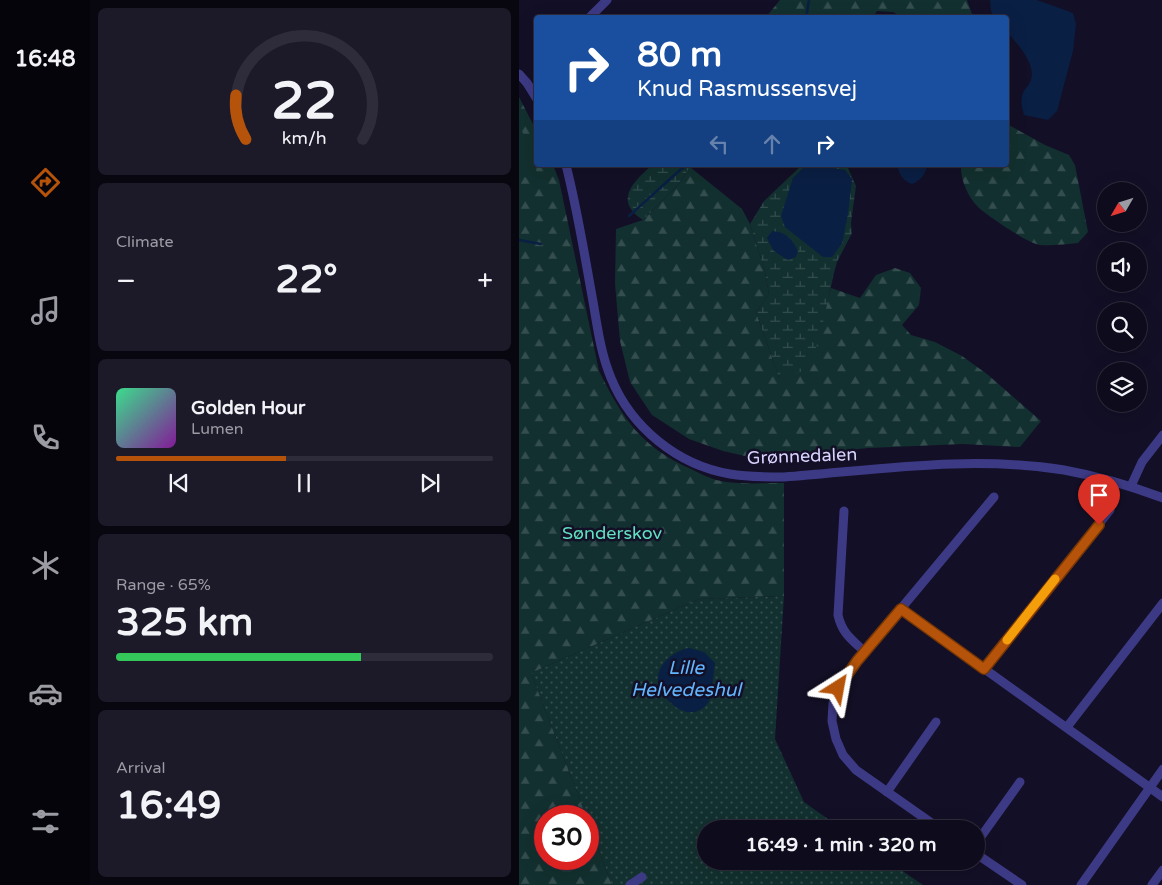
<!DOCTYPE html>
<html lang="en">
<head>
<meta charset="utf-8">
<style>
  body { margin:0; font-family:"Varela Round",sans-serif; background:#1c1929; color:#f1f3f6; height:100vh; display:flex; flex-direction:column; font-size:19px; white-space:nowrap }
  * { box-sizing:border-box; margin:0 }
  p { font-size:16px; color:#9b9ba3 }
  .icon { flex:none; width:28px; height:28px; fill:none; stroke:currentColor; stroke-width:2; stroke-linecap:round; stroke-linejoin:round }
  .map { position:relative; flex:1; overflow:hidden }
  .drawer { display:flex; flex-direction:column; gap:8px; padding:8px; background:#08060f; width:429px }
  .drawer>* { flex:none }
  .top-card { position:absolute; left:15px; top:15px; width:475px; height:152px; border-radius:5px; box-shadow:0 5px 20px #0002,0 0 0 1px #2e2b3b; background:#1a4fa0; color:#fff; overflow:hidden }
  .needle { width:32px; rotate:231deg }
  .buttons { position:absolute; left:578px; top:182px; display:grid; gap:10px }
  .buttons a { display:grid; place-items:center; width:50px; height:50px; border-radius:50%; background:#0e0b1c; box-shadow:0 5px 20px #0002,0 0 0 1px #2e2b3b; font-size:25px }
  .speed { position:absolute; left:15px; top:805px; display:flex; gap:10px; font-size:25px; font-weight:700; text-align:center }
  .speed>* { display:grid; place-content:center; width:65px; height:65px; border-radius:50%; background:#0e0b1c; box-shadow:0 5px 20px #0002,0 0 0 1px #2e2b3b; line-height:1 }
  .speed .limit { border:8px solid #d22; background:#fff; color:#111 }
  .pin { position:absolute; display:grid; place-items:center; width:42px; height:42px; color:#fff; margin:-51px -21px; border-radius:50% 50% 50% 0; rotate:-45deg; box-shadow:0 0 5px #0007 }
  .pin .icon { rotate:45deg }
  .me { position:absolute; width:55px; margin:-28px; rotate:34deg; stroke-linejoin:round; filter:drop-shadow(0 0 4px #0008) }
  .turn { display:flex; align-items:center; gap:18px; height:105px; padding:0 20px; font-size:22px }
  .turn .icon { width:65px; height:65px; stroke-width:2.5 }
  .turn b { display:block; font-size:35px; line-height:42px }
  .lanes { display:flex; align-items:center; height:48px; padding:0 20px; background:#0003; justify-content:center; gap:25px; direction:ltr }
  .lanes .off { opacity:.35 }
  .big { font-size:38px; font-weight:700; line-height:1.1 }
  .drawer .widget { flex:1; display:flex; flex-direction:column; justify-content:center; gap:8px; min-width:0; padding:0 18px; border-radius:8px; background:#1c1929 }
  .drawer .dial { align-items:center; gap:0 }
  .dial svg { height:130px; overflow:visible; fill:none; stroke:#2e2b3b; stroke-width:7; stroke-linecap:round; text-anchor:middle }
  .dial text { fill:#f1f3f6; stroke:none }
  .song { display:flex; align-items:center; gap:15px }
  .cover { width:60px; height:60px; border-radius:8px; background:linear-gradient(135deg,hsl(150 70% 55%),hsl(290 70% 35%)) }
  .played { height:5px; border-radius:2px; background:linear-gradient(90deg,#b45309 45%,#2e2b3b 45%) }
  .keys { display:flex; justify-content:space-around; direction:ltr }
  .heat { display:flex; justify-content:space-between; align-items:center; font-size:28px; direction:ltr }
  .charge { height:8px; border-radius:4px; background:linear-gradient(90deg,#34c759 65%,#2e2b3b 0) }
  .trip { position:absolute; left:178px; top:820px; width:288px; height:50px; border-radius:25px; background:#0e0b1c; box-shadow:0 5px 20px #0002,0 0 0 1px #2e2b3b; font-weight:700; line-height:50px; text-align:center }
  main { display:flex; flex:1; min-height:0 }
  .tab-bar { display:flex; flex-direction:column; width:90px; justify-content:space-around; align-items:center; background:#06040b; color:#9b9ba3 }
  .tab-bar .icon { width:35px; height:35px }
  .tab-bar .current { color:#b45309 }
  .tab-bar b { font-size:22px; color:#f1f3f6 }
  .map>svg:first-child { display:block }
  .green { fill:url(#green-dots) }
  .forest { fill:url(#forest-firs) }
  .wetland { fill:url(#wetland-marsh) }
  .pitch { fill:#12302f }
  .water { fill:#0a1f44 }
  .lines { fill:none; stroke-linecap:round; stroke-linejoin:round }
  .stream { stroke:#0a1f44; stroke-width:2.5 }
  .minor { stroke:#3d3a85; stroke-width:9 }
  .route-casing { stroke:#753606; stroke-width:12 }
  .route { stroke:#b45309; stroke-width:9 }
  .slow { stroke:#f59e0b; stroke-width:9 }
  .labels { text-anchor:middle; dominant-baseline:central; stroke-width:5; stroke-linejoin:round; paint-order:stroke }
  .street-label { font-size:18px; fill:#d9d4ff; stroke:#130f26 }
  .park-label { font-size:18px; fill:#5fe0c0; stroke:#130f26 }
  .water-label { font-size:19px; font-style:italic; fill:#62b6ff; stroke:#130f26 }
</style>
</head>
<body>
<main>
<nav class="tab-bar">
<b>16:48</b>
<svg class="icon current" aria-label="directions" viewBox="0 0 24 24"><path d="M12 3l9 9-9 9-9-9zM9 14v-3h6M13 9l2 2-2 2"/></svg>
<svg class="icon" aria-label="music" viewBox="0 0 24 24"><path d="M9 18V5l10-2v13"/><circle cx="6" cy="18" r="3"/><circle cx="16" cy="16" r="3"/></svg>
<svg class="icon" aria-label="phone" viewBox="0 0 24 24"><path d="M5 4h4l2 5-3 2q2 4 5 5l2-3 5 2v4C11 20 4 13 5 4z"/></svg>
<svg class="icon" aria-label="climate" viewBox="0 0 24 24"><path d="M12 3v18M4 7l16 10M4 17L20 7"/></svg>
<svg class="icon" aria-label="car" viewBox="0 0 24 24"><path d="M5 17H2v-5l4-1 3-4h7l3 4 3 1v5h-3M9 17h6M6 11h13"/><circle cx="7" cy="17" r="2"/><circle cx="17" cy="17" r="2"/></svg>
<svg class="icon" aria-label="filters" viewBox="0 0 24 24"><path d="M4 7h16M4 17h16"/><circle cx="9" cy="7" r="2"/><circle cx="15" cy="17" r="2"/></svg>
</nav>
<section class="drawer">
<div class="widget dial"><svg viewBox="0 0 100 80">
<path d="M14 69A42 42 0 1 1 86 69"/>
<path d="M14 69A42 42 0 0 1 8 42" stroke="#b45309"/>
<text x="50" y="56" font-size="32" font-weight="700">22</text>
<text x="50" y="72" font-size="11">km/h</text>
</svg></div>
<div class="widget"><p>Climate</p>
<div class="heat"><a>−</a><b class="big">22°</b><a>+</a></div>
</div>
<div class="widget">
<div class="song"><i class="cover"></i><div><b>Golden Hour</b><p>Lumen</p></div></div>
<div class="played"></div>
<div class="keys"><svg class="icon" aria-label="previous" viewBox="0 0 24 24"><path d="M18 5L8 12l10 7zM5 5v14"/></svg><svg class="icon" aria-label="pause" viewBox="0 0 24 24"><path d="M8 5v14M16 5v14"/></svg><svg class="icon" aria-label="next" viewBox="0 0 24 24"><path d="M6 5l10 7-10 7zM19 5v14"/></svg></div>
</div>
<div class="widget"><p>Range · 65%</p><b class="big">325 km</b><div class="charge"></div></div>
<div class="widget"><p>Arrival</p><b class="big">16:49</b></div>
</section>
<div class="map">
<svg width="644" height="885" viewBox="0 0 644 885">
  <defs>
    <pattern id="green-dots" width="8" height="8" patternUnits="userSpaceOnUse" patternTransform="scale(1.25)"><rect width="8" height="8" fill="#12302f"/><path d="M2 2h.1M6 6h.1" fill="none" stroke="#344d4e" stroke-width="1.8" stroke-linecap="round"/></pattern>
    <pattern id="forest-firs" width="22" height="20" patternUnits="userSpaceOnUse" patternTransform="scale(1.25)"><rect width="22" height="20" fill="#12302f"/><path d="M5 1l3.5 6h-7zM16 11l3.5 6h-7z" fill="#344d4e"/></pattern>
    <pattern id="wetland-marsh" width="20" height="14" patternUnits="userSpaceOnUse" patternTransform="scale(1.25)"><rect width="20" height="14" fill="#12302f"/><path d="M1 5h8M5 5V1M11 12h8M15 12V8" fill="none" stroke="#344d4e"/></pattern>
  </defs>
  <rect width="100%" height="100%" fill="#130f26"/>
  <path class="green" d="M265,596L256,739L285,802L323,829H186V861H369L404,885H93L69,821V816H67L12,673L180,599Z"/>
  <g class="forest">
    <path d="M261,0H448L454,17H384L374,12L358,11L354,17H247Z"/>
    <path d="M0,97L17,130L18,165H34L40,180L80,371C104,419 121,446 172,469C180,473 188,477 197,480C218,485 243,483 265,483V596L180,599L12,673L67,816H26V859H69V821L93,885H0Z"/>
    <path d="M488,124L526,145L550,155L556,165L569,232L559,243C547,244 533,246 521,245C508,243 469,216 459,207C449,197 441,179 442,165H488Z"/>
    <path d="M171,167L223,209L231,224L246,272L250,294L237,312L260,378L306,310L312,288L341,298L357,275L376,268L391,273L402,288L400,305L383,325L392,335L416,342L443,356L468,374L522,421L501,447L444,444L349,448L239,459L204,451L170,439L133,415L111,382L101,341L96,284L97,229L124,220L159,185Z"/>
  </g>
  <g class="wetland">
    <path d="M133,165H169L171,167L159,185L124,220C94,201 114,182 133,165Z"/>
    <path d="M283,165H306L329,168L337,186L332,223L333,233L318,262L315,273L301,336L294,356L284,371L260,378L237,312L250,294L246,272L231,224L245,201Z"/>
  </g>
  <path class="pitch" d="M0,125C8,143 22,162 16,182L0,174Z"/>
  <g class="water">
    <path d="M471,0H518L554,13L557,24L554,51L538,111L529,120L505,115C502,105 501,97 506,89C507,88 511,84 511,82C519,65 498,44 488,32V18L475,17L472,11Z"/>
    <path d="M378,165H407L408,166C406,175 402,180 393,184C384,181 380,174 378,165Z"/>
    <path d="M300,166L326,170L333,179L329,214L323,243L313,257H304L266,227L262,216L274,178L284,168Z"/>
    <path d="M253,231C267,232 273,239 279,251L277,257L269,260L255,251L248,238Z"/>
    <path d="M170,648L185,652L196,663C194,673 194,694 190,701C175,725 148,706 140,686C134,667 154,651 170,648Z"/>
  </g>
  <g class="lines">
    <g class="stream">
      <path d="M287,18L290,0"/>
      <path d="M110,216L161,170L169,165"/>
      <path d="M0,240L22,244"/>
    </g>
    <g class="minor">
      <path d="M70,18L88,0"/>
      <path d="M0,74L8,83L18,99"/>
      <path d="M47,165C58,208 65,252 73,296C78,323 81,352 92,378C112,427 158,465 211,474C229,477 247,477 265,477C357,470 452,455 545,470C578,476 612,486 644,498"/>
      <path d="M612,486L623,462L644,435"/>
      <path d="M325,511L319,615C323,633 332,639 346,652"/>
      <path d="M382,609L644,797"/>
      <path d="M465,669L591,510"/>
      <path d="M548,727L644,603"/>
      <path d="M368,792L417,722"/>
      <path d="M421,829L337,770L324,755L317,739L313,721L314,703L319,688L330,671L475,497"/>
      <path d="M456,845L501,782"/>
      <path d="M456,853L503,885"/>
      <path d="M111,885L123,877"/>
      <path d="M562,885L644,769"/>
      <path d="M633,885L644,870"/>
    </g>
  </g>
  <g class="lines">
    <defs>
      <path id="route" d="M319,688L338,661L382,609L465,669L580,525"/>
    </defs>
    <use href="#route" class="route-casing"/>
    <use href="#route" class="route"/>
    <path class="slow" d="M488,640L536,579"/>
  </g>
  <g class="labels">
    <g class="street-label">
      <text transform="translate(283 456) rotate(-2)">Grønnedalen</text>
    </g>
    <g class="park-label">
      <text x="93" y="533">Sønderskov</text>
    </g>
    <g class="water-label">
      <text x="167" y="668">Lille<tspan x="167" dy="22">Helvedeshul</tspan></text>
    </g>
  </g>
</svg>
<div class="buttons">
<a><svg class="needle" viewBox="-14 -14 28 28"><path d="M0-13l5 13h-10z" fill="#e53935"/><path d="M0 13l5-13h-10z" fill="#9b9ba3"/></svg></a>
<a><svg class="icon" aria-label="sound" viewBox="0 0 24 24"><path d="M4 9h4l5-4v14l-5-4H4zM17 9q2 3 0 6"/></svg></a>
<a><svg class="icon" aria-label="search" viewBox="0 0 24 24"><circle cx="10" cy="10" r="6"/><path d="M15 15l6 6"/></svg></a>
<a><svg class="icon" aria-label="layers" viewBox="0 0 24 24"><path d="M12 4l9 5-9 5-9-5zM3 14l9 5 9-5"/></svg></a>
</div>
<div class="speed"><div class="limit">30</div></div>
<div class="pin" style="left:580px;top:525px;background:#d93025"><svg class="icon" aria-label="arrive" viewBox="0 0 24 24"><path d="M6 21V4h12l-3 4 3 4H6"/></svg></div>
<svg class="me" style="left:319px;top:688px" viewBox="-20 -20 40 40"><path d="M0-17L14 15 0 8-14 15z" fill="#b45309" stroke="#fff" stroke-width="4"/></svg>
<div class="trip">16:49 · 1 min · 320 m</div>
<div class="top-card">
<div class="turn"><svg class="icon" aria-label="right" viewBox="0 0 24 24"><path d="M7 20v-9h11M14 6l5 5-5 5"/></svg><div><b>80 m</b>Knud Rasmussensvej</div></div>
<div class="lanes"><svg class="icon off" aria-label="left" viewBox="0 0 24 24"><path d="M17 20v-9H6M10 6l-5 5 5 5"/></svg><svg class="icon off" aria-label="ahead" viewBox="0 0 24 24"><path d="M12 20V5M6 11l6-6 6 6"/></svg><svg class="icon" aria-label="right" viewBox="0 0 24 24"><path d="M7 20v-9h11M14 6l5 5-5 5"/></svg></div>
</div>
</div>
</main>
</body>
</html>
